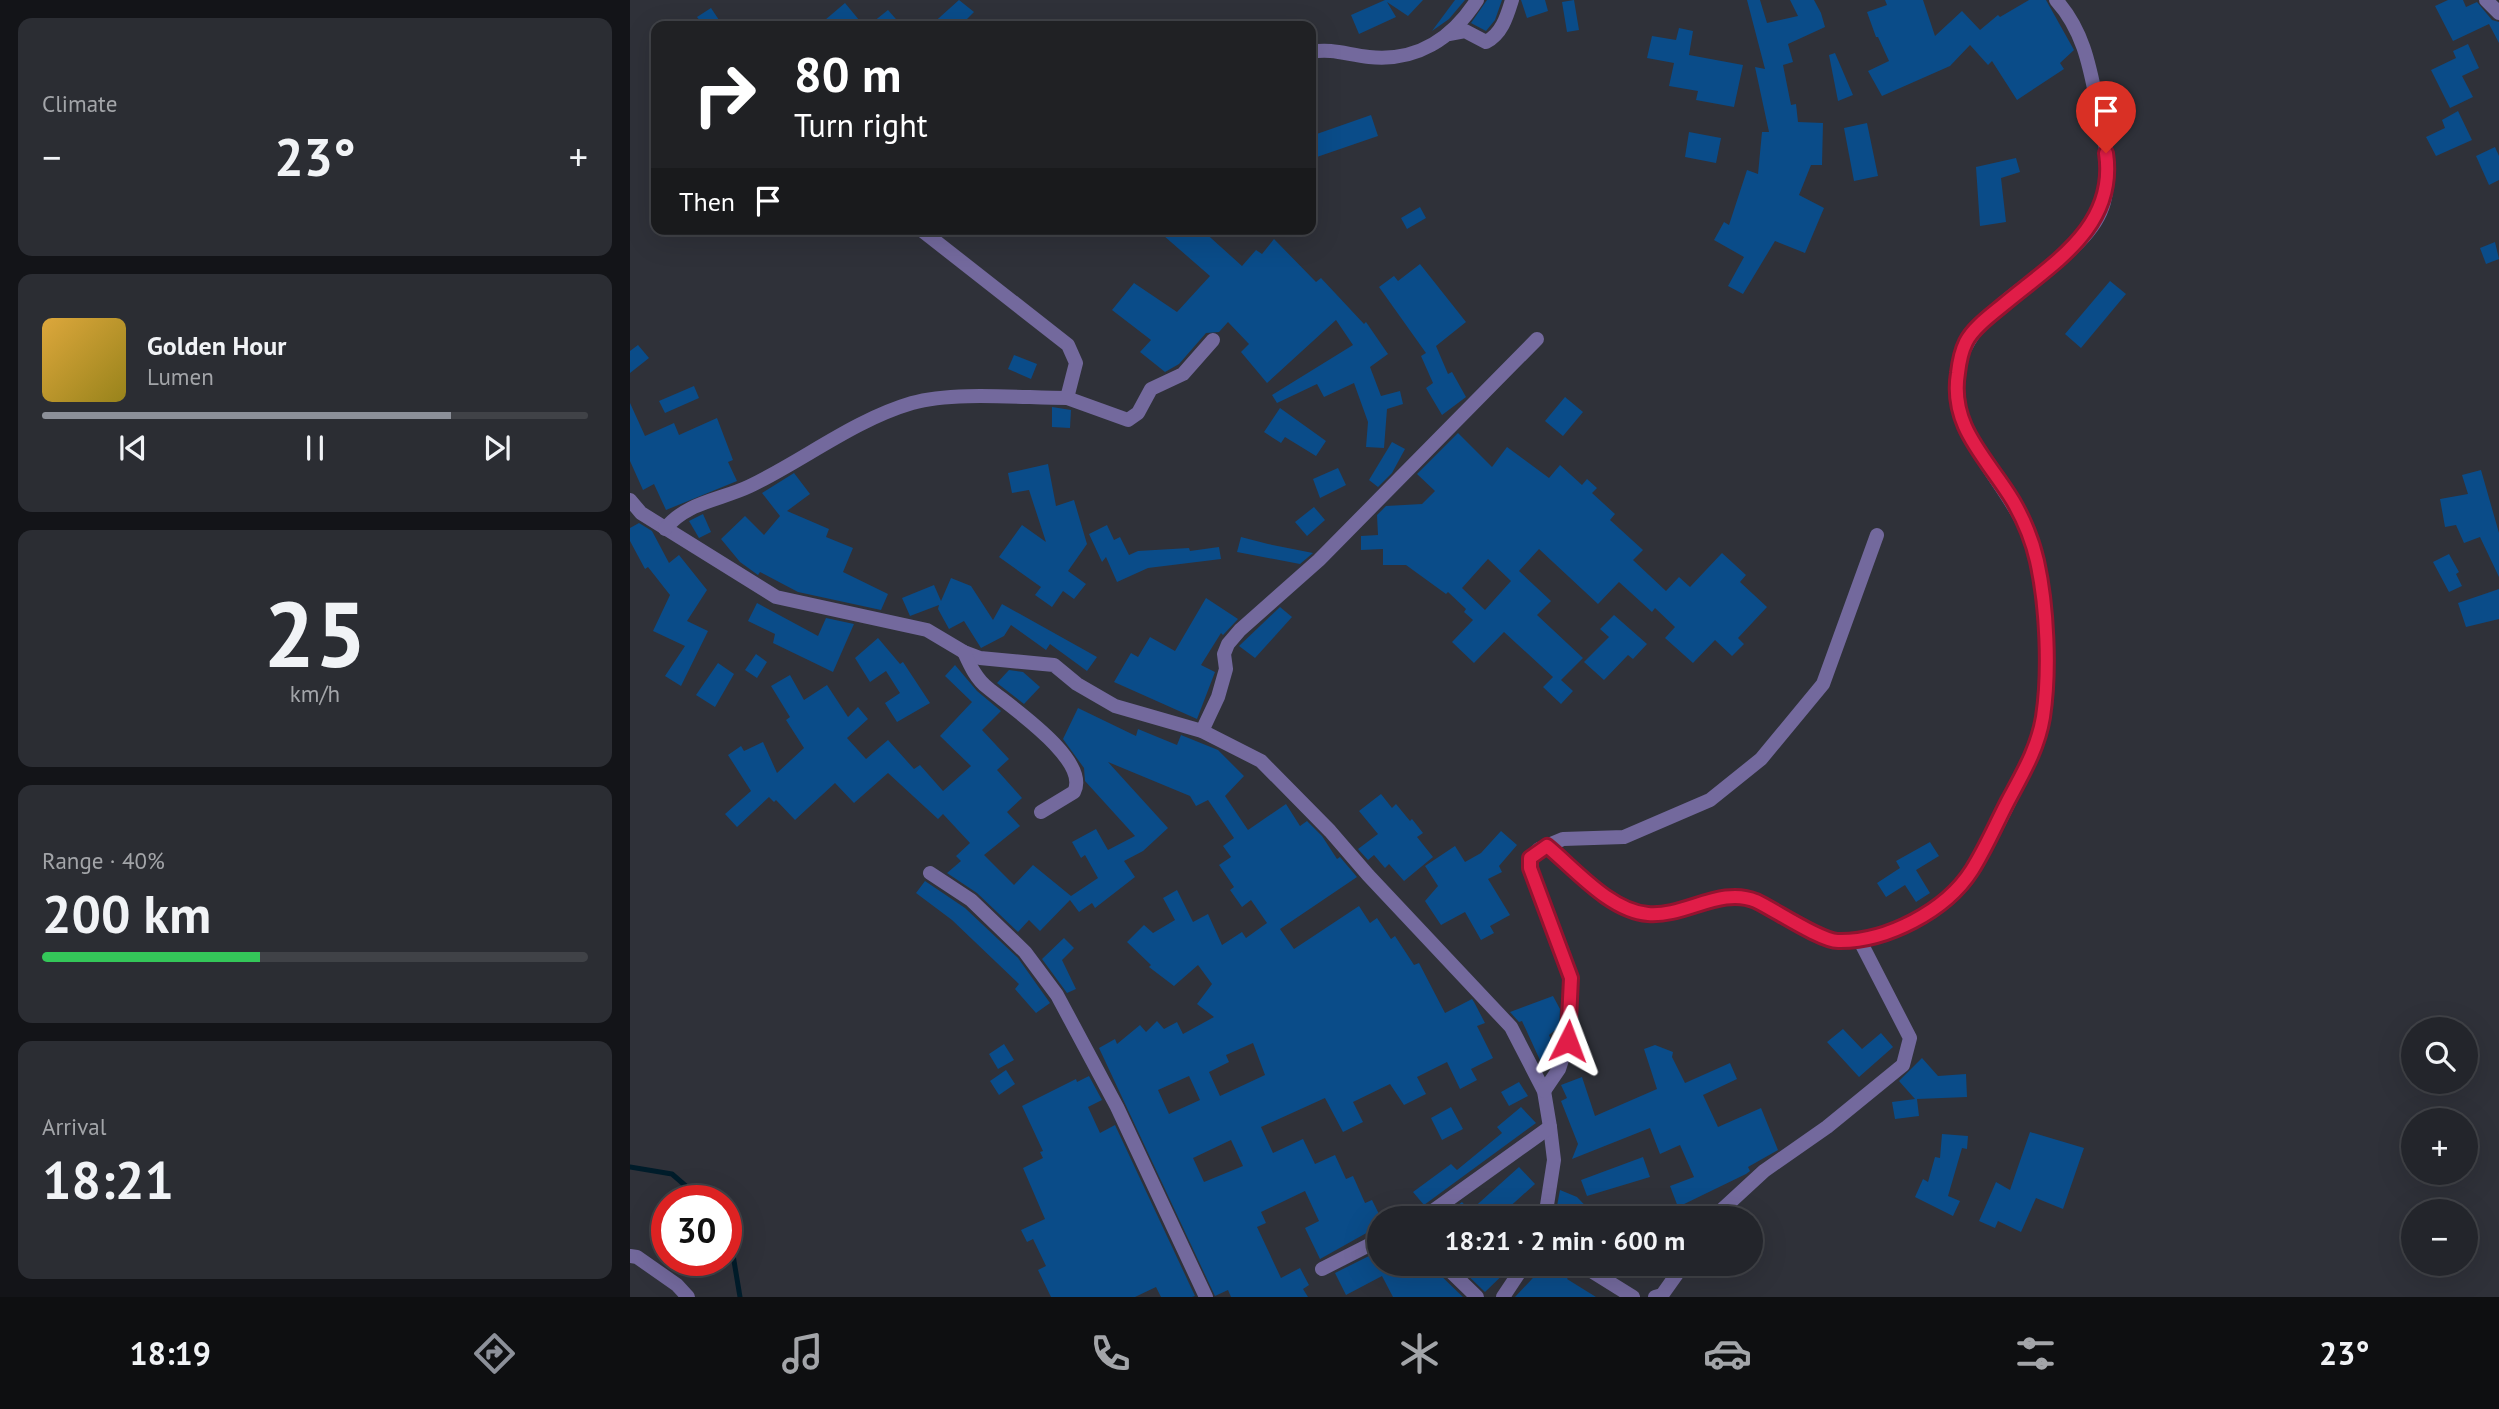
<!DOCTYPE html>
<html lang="en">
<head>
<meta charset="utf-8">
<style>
  body { margin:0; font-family:"PT Sans",sans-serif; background:#2b2d33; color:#f1f3f6; height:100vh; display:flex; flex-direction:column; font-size:26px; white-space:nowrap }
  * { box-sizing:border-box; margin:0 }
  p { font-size:23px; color:#a3a5a9 }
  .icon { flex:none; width:38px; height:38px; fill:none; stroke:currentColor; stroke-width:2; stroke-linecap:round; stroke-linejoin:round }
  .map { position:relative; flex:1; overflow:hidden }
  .panel { display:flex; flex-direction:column; gap:18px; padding:18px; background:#131418; width:630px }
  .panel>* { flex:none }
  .banner { position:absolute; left:21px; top:21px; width:665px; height:214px; border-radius:14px; box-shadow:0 7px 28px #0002,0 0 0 2px #404247; background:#202124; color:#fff; overflow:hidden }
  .controls { position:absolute; left:1771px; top:1017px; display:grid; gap:14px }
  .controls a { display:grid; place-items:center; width:77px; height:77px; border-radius:50%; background:#23252b; box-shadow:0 7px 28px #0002,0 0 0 2px #404247; font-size:35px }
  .speed { position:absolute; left:21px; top:1185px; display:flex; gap:14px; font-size:35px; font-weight:700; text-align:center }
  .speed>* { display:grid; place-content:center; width:91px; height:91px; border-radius:50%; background:#23252b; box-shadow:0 7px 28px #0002,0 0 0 2px #404247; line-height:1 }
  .speed .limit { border:10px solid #d22; background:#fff; color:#111 }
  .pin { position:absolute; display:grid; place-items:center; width:60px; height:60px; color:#fff; margin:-72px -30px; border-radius:50% 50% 50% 0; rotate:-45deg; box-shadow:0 0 7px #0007 }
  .pin .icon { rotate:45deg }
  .me { position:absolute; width:77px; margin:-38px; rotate:3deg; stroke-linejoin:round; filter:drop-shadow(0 0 5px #0008) }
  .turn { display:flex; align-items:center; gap:24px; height:147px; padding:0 28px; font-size:32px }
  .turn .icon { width:91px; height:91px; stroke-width:2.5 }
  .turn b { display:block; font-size:49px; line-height:60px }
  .then { display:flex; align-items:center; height:66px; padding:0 28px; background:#0003; gap:14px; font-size:26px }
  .big { font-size:52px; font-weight:600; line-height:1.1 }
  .panel .tile { flex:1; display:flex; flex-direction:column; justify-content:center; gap:10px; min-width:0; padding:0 24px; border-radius:14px; background:#2b2d33 }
  .panel .dial { align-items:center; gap:0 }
  .dial b { font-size:91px; line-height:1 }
  .song { display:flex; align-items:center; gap:21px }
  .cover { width:84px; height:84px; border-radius:10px; background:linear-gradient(135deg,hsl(40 70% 55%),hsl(50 70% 35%)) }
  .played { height:7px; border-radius:4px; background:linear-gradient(90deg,#8c9099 75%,#404247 75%) }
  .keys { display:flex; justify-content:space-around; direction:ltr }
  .heat { display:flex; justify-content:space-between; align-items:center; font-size:38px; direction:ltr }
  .charge { height:10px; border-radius:5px; background:linear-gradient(90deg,#34c759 40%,#404247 0) }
  .trip { position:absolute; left:737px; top:1206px; width:396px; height:70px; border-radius:35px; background:#23252b; box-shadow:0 7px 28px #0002,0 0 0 2px #404247; font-weight:600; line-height:70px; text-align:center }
  .tab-bar { display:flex; height:112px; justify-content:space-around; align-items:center; background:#0e0f11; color:#a3a5a9 }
  .tab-bar .icon { width:49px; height:49px }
  .tab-bar .active { color:#8c9099 }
  .tab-bar b { font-size:32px; color:#f1f3f6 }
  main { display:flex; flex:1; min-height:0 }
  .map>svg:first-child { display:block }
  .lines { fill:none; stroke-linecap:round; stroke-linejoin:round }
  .stream { stroke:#001c2a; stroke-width:5 }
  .building { fill:#0a4c89; fill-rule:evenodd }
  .street { stroke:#73699d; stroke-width:14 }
  .route-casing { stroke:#92132f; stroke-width:18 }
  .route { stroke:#e11d48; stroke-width:12 }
</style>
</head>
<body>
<main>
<section class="panel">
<div class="tile"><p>Climate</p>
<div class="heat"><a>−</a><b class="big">23°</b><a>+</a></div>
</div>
<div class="tile">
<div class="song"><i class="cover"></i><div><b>Golden Hour</b><p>Lumen</p></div></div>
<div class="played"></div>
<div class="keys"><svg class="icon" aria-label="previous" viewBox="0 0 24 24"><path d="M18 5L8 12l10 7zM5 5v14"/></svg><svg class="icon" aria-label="pause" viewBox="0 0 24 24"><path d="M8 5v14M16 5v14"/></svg><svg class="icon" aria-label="next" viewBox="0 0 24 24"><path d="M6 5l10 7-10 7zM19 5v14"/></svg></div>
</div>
<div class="tile dial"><b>25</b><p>km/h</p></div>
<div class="tile"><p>Range · 40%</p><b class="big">200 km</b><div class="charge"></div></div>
<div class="tile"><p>Arrival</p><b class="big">18:21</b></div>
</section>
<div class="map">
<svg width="1869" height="1297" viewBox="0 0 1869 1297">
  <rect width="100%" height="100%" fill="#2f3139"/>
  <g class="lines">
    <g class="stream">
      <path d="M0,1167L42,1174L72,1200"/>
      <path d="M96,1236L102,1249L110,1297"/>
    </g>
  </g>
  <g class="building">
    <path d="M329,0L344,12L330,26H300Z"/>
    <path d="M755,0H793L778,16L757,2L766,17L729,34L721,15Z"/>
    <path d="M825,0H835L819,19L802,31Z"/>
    <path d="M857,0H872L865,20L856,31L841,23Z"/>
    <path d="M891,0H915L918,11L897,18Z"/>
    <path d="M944,0L949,30L937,32L932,2Z"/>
    <path d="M1117,0H1130L1137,23L1168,16L1160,0H1184L1191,13L1195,27L1158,44L1163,62L1153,65L1161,105L1166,104L1168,122L1193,123L1192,165H1181L1169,195L1194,208L1175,253L1145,241L1113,294L1098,286L1114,257L1084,240L1094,222L1099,225L1117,170L1128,174L1132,132H1139L1125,67L1135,69Z"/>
    <path d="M1255,0H1293L1305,36L1332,11L1350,30L1368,15L1370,17L1399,0H1416L1444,50L1430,63L1434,69L1387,100L1362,61L1358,65L1340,45L1320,66L1252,96L1238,71L1259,61L1248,37H1246L1237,12L1257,5Z"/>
    <path d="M1818,0H1833L1836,7L1847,2L1862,20L1869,22V43L1859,24L1823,41L1805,6Z"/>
    <path d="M215,3L234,26H188Z"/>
    <path d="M81,8L93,26H74L67,17Z"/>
    <path d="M258,10L272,26H238Z"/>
    <path d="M1049,28L1063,31L1059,55L1113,65L1104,107L1066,100L1068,91L1039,86L1044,63L1017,58L1022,36L1046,40Z"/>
    <path d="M1838,44L1849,68L1832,76L1843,97L1820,108L1801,70L1826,58L1823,51Z"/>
    <path d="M1205,53L1223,95L1208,101L1199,55Z"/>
    <path d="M1828,111L1842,140L1806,156L1796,137L1815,128L1812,120Z"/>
    <path d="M741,115L748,136L681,159V136Z"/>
    <path d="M1237,123L1248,176L1224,181L1214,128Z"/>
    <path d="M1059,132L1091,138L1086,163L1055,157Z"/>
    <path d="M1865,147L1869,156V180L1859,185L1846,156Z"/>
    <path d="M1386,158L1390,172L1371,178L1376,222L1350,226L1346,167Z"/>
    <path d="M790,207L796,218L777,229L771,218Z"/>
    <path d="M526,229H571L612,266L626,250L632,254L644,239L686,282L691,278L734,324L736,322L758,354L740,367L751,396L770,391L773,404L757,409L754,448L736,447L738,422L724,383L694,397L687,384L647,403L642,395L723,345L706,320L637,383L611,352L619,344L598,322L589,332L576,333L549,364L535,372L510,352L521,340L482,310L504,283L547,312L580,276Z"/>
    <path d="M1865,242L1869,259L1856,264L1850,248Z"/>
    <path d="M790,264L836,322L806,346L818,374L822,372L836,397L812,415L796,388L803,383L791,356L796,353L749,287L764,276L768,281Z"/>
    <path d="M1480,281L1496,294L1451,348L1435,334Z"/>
    <path d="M8,345L19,358L0,373V351Z"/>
    <path d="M384,355L407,364L401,379L378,369Z"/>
    <path d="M64,386L69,398L35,413L29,401Z"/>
    <path d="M935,397L953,412L933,436L915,421Z"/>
    <path d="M0,403L15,436L44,423L49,435L87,418L103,460L98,462L107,481L36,510L24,484L13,490L0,461Z"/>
    <path d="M422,407L441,410L440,428L422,427Z"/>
    <path d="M650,408L696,441L686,456L655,437L651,443L634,432Z"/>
    <path d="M828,433L862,467L877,447L919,478L930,465L952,485L957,479L967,488L962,493L985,514L980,520L1013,550L1003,560L1036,591L1049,577L1060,587L1092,553L1116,575L1110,582L1137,607L1108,638L1114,644L1102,656L1085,640L1063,663L1035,638L1045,627L1025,608L1022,612L989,582L968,604L909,549L889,571L921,601L907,615L953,658L931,680L943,691L931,704L913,687L923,677L874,632L844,663L822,642L843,620L834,612L836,609L818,592L816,594L776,565H753V549L731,550V536L748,535L747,515L756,506L792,504L805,491L787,474ZM858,559L881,581L855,610L832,588Z"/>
    <path d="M762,442L775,449L762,473L748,487L739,480Z"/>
    <path d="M418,464L426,506L444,500L457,544L438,571L456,584L444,599L433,591L422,607L405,595L411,587L369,557L392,525L416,542L399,490L382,493L378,473Z"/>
    <path d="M708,468L716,485L690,498L683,479Z"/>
    <path d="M1851,470L1869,533V577L1850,537L1834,543L1826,525L1815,527L1810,499L1838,494L1832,475Z"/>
    <path d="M164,473L180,494L157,511L199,529L196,537L223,548L213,572L258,594L251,610L168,592L130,572L128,575L110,562L91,539L115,516L134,535L150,516L132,493Z"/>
    <path d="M684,507L695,520L677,536L665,522Z"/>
    <path d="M73,514L81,532L69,538L59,521Z"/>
    <path d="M9,523L22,531L39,563L49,555L77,590L57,621L78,631L51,686L35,676L55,646L23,631L40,595L18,567L15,569L0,541V528Z"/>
    <path d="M477,525L484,540L490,537L499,555L508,551L559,548L560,551L589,547L591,559L518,568L487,582L476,557L472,562L459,534Z"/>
    <path d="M611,537L638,544L683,553L670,564L607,552Z"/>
    <path d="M1819,554L1829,572L1826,574L1832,586L1819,592L1803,562Z"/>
    <path d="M321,578L341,586L363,620L372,604L467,657L457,671L420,644L416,650L381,625L374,636L351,648L334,621L319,629L308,609L309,605L280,616L272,598L304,585L311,601Z"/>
    <path d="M1869,589V619L1836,627L1828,603Z"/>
    <path d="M576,598L608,619L593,635L591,633L571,665L585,672L567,719L484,682L501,653L508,657L520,637L545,651Z"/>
    <path d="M127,603L188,636L196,618L224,624L203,672L143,643L145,634L118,621Z"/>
    <path d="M650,607L662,617L625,658L609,646Z"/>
    <path d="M984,615L1017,644L1003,659L998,655L974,680L954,662L979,637L970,629Z"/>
    <path d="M248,638L270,664L273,662L300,703L267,722L255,703L270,693L256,671L240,682L225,658Z"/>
    <path d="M126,654L137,662L127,678L115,670Z"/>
    <path d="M88,663L104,674L85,707L66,695Z"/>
    <path d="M325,665L347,691L371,711L352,730L379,759L367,770L392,798L377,812L390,826L354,855L384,885L403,865L441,896L468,878L455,855L451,858L442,842L466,829L478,850L505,836L455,781L454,768L433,739L448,708L506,736L508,729L547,745L551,735L588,750L614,776L595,796L618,830L656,804L670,826L677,821L692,836L707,859L710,857L727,877L650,929L664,949L729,906L740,923L747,918L761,939L765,936L784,965L789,963L815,1013L842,999L844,1002L855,1023L847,1026L863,1058L841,1069L847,1080L830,1089L817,1062L787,1077L796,1094L774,1105L760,1084L723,1102L733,1122L713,1132L695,1098L631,1127L643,1153L673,1139L685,1164L705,1155L716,1179L723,1176L735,1203L742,1200L749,1214V1226L690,1259L675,1228L689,1221L675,1191L631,1212L636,1223L627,1227L651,1278L670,1268L679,1285L673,1289L678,1297H601L598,1290L585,1296L469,1048L485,1039L487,1044L510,1025L516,1032L527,1021L534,1029L547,1022L553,1034L584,1017L567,1004L582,984L568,965L544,986L519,967L521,965L497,942L514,925L523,933L545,920L533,898L547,890L563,922L578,914L592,945L612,932L616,938L637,923L621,900L612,907L600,890L604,887L589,865L601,857L593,846L604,838L578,800L566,806L560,796L478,762L538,828L513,851L494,861L505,877L465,908L462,903L449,912L440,900L410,931L399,920L388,932L347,893L317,873L331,861L326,856L340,843L313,814L308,819L258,773L224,803L205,783L165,820L146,800L144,802L139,797L107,827L95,814L121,791L98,755L111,746L114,751L133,742L147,773L174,748L156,720L160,717L141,686L160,675L174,700L197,685L218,717L228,707L238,719L217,738L236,759L258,740L284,769L290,765L313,791L341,766L310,736L342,702L315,676ZM623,1043L635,1075L590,1096L579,1072L599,1062L596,1055ZM559,1076L570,1100L539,1114L528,1090ZM601,1140L613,1166L574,1182L563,1158Z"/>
    <path d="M379,670L393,672L410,687L394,704L367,683Z"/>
    <path d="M751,794L762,808L766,804L780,821L782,819L793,833L787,837L803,857L774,881L759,864L755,868L744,855L738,860L728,849L748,834L729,811Z"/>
    <path d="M871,831L887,845L869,866L872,872L858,879L880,915L860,926L864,933L851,940L835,912L811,925L795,901L808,886L795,866L825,846L835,862L851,853Z"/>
    <path d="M1300,842L1309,856L1286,870L1300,893L1286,902L1275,885L1256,897L1247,883L1270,868L1266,861Z"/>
    <path d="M295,881L335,908L388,958L420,1003L406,1013L385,989L389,984L322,920L286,893Z"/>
    <path d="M434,938L444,948L432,960L446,989L437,993L412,959Z"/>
    <path d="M923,996L930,1009L929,1027L919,1035L925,1050L920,1065L914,1069L892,1021L889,1022L880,1012Z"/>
    <path d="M1213,1029L1232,1049L1251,1033L1263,1047L1229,1077L1197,1042Z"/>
    <path d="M374,1044L384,1060L368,1069L359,1054Z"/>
    <path d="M1025,1045L1043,1052L1042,1057L1055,1083L1100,1063L1107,1079L1073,1095L1088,1127L1131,1108L1148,1150L1118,1167L1120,1171L1116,1174L1048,1207L1040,1186L1064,1177L1050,1145L1030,1154L1020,1128L942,1159L948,1144L931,1101L937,1098L931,1085L952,1077L965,1116L1027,1089L1014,1049Z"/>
    <path d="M1292,1058L1308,1076L1336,1074L1337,1097L1287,1099L1289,1116L1265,1119L1262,1102L1285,1099L1269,1081Z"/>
    <path d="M376,1070L385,1084L369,1095L360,1081Z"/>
    <path d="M459,1076L472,1100L458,1107L470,1133L485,1125L565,1296L562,1297H531L526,1287L505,1297H421L408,1270L416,1266L403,1239L397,1242L391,1230L415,1219L393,1168L413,1158L410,1152L413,1151L392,1106L446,1079L447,1082Z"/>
    <path d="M889,1082L898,1096L879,1106L871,1092Z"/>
    <path d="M821,1107L833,1129L812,1140L801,1118Z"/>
    <path d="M891,1107L906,1123L794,1205L783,1192L821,1164L827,1170L872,1133L867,1127Z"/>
    <path d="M1400,1132L1454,1148L1433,1209L1406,1198L1391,1232L1368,1221L1365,1228L1349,1221L1366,1182L1380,1190Z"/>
    <path d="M1312,1134L1338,1136L1337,1149L1332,1148L1318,1196L1330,1201L1323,1216L1285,1197L1293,1179L1298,1182L1305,1157L1310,1158Z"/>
    <path d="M1013,1157L1020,1177L957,1196L951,1180Z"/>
    <path d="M889,1167L905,1184L875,1211L881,1218H810L832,1202L840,1211Z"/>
    <path d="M930,1190L947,1197L967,1218L927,1206Z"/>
    <path d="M745,1253L749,1264H804L806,1271L833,1297H763L752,1276L716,1295L705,1273Z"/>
    <path d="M826,1264H884L855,1292Z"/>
    <path d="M916,1264H926L941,1273L937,1279L966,1297H885Z"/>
  </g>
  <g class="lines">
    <g class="street">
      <path d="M1856,0L1869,13"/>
      <path d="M819,34L835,31L856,42C872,34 877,16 882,0"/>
      <path d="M681,52C702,48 718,55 739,57C786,62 822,39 847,0"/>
      <path d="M437,398L498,420L508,413L521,389L553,374L583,340"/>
      <path d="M0,500L11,513L146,597L297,630L334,652L350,658L424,665L447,684L485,706L572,731L631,761L700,831L738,875L881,1027L914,1091L920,1127L924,1160L915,1218"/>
      <path d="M35,529C56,502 91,500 120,486C174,460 224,420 282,403C324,391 393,398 437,398L446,363L438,345L290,229"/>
      <path d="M334,652C340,665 346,679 358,688C378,705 461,760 444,792L411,812"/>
      <path d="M572,731L588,697L596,669L594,654L598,644L610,630L689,560L907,339"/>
      <path d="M917,846C945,869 976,904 1012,913C1051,922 1089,885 1127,901C1147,910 1185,938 1205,941C1240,947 1300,915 1325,892C1350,868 1408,750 1413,716C1420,668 1417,610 1407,562C1392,490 1322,449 1327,377C1333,298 1457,268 1474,202C1482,170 1475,139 1468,108C1460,68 1454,31 1426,0"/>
      <path d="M300,873L341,900L395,952L427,995L487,1107L576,1297"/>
      <path d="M914,1091L929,1069L938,1041L941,978L900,868V858L909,849L933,839L994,837L1080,800L1131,759L1193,684L1247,535"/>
      <path d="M793,1218L920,1127"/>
      <path d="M1083,1218L1134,1171L1197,1127L1273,1065L1280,1038L1229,939"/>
      <path d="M0,1256L7,1257L47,1285L58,1297"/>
      <path d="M813,1264L847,1297"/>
      <path d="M950,1264L1003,1297"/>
      <path d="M692,1269L749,1240"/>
      <path d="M873,1297L895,1264"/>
      <path d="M1025,1297L1032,1295L1054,1264"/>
    </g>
  </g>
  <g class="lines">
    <defs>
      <path id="route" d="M938,1041L941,978L900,868V858L917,846C945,869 980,911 1018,914C1055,917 1091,886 1126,901C1145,910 1191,941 1208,941C1256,942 1316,911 1342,870C1356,848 1366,824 1378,801C1393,773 1408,748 1413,717C1420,671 1417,606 1407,561C1402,539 1394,520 1383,501C1358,459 1319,427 1328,373C1329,364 1332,350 1336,342C1343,328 1361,315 1373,305C1423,263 1487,227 1476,153"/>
    </defs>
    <use href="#route" class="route-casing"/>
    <use href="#route" class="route"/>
  </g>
</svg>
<div class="controls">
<a><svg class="icon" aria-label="search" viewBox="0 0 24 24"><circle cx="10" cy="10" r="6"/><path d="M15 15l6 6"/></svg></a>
<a>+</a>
<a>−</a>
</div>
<div class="speed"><div class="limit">30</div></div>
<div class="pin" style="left:1476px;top:153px;background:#d93025"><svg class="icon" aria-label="arrive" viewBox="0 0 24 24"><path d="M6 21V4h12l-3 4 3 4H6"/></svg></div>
<svg class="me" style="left:938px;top:1041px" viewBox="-20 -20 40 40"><path d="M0-17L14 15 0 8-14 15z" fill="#e11d48" stroke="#fff" stroke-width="4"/></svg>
<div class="trip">18:21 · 2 min · 600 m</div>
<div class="banner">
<div class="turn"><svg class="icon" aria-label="right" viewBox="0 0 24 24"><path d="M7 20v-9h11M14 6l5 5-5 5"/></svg><div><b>80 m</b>Turn right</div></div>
<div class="then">Then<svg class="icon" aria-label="arrive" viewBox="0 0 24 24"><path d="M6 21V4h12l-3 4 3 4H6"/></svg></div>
</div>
</div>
</main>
<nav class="tab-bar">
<b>18:19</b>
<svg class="icon active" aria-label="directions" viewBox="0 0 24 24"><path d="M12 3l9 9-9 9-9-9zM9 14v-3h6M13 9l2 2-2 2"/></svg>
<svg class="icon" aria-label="music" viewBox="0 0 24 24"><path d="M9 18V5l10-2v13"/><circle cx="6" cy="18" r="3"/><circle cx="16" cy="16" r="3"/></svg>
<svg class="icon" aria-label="phone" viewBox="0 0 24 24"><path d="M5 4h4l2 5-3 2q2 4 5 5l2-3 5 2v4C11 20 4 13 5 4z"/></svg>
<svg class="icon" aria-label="climate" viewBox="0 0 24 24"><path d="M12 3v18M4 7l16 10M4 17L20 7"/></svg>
<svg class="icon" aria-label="car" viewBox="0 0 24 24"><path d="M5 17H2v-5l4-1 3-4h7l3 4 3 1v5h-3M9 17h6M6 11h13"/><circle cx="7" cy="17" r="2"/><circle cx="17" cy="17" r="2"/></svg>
<svg class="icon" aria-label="filters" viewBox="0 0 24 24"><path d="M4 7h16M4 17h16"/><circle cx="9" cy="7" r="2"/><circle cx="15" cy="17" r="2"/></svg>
<b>23°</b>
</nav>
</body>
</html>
